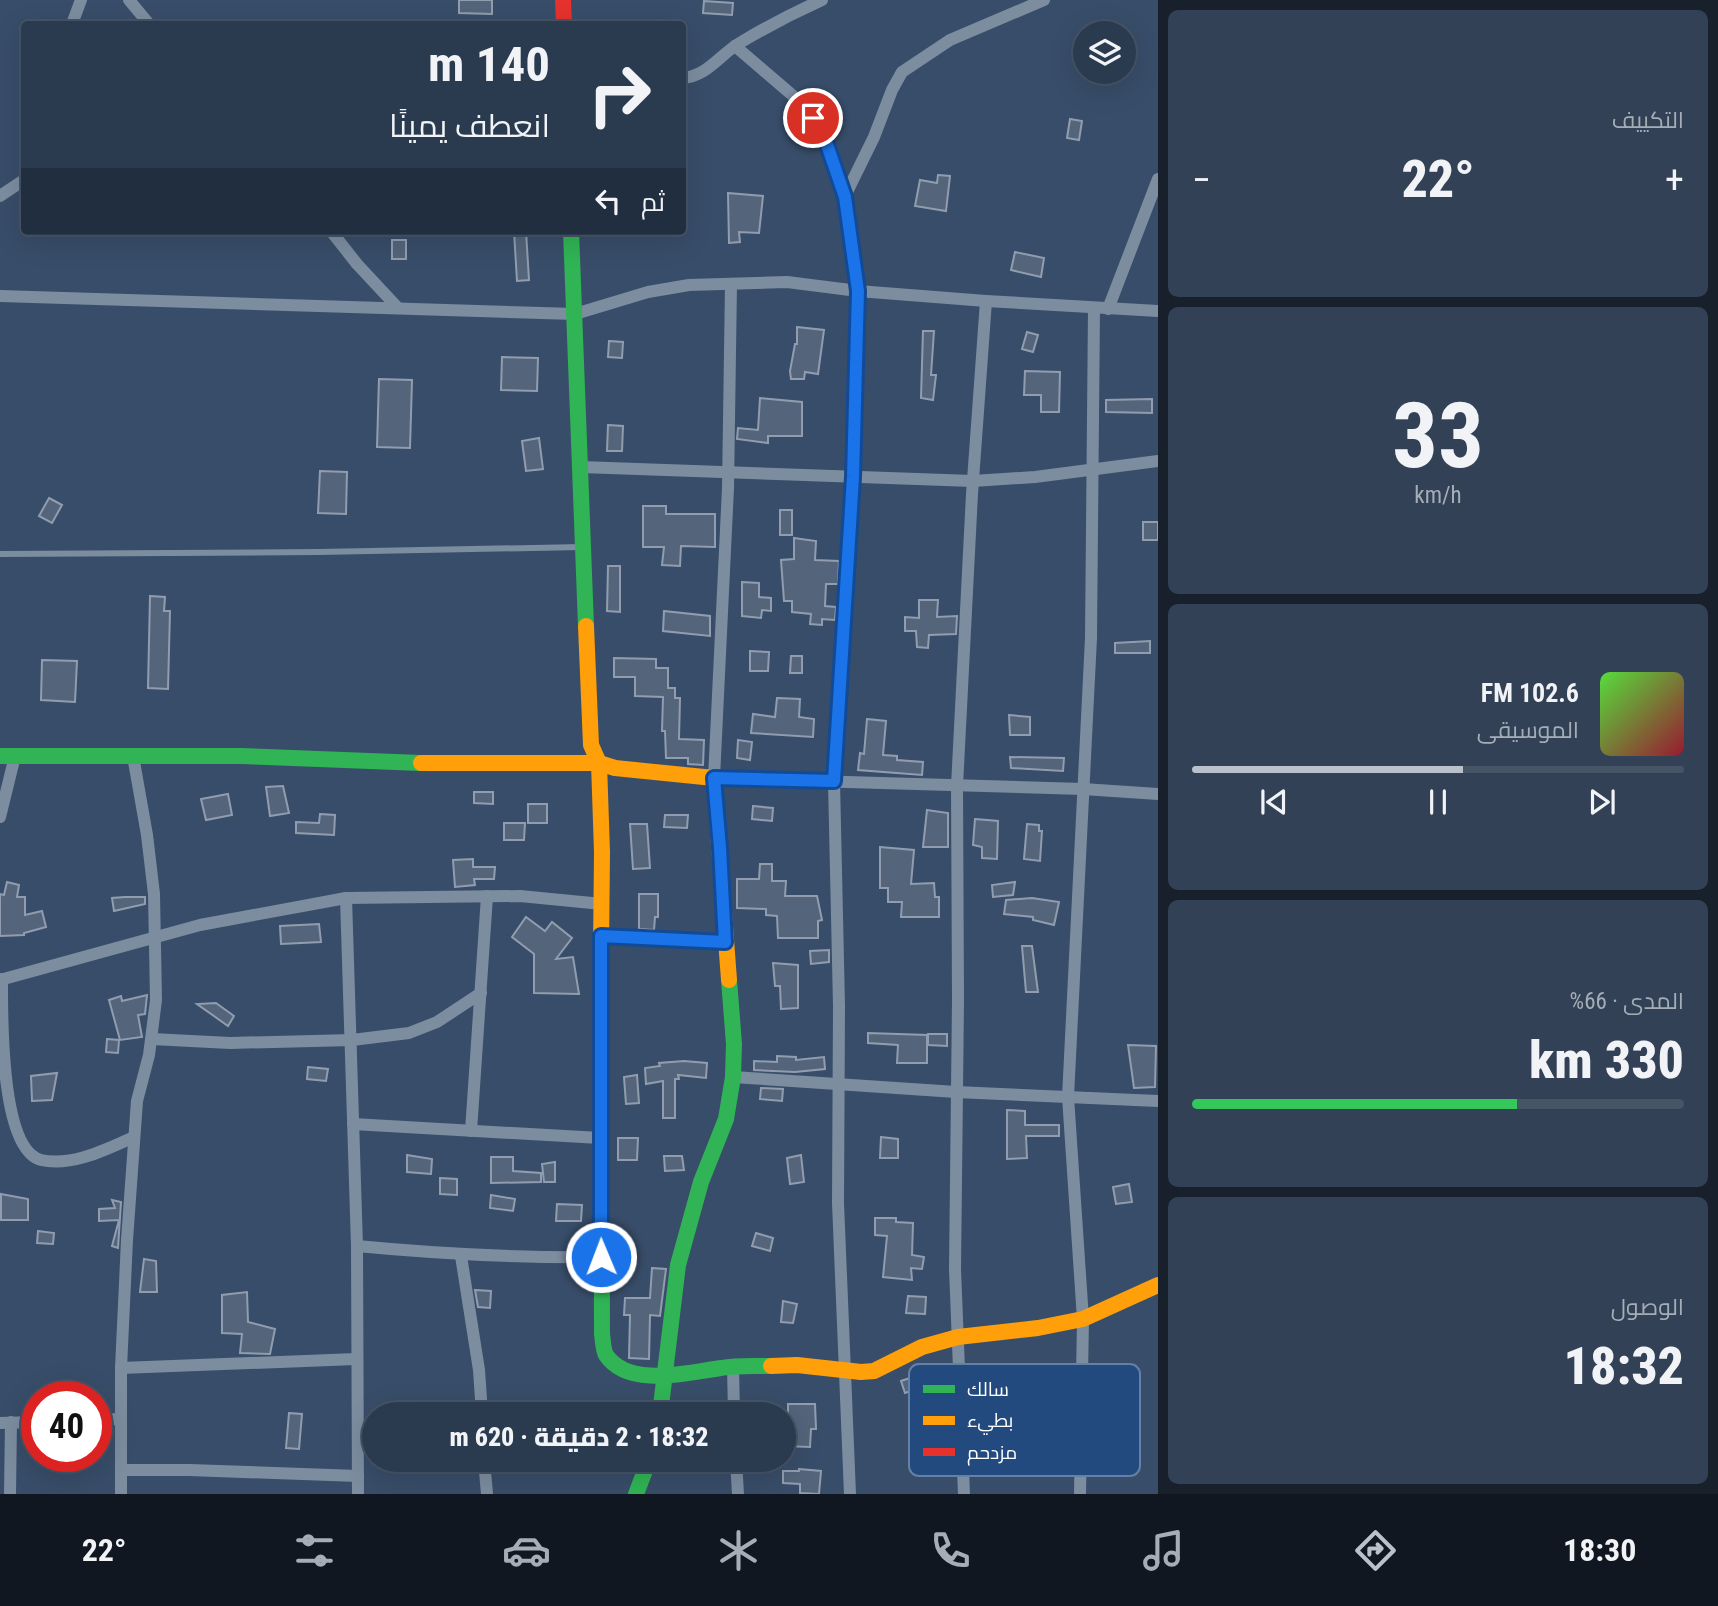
<!DOCTYPE html>
<html lang="ar">
<head>
<meta charset="utf-8">
<style>
  body { margin:0; font-family:"Roboto Condensed",Cairo,sans-serif; background:#324156; color:#f1f3f6; direction:rtl; height:100vh; display:flex; flex-direction:column; font-size:26px; white-space:nowrap }
  * { box-sizing:border-box; margin:0 }
  p { font-size:23px; color:#a5adb7 }
  .icon { flex:none; width:38px; height:38px; fill:none; stroke:currentColor; stroke-width:2; stroke-linecap:round; stroke-linejoin:round }
  .map { position:relative; flex:1; overflow:hidden; direction:ltr }
  .details { display:flex; flex-direction:column; gap:10px; padding:10px; background:#17202b; width:560px }
  .details>* { flex:none }
  .banner { position:absolute; left:21px; top:21px; width:665px; height:214px; border-radius:7px; box-shadow:0 7px 28px #0002,0 0 0 2px #465466; direction:rtl; background:#2a3a4f; color:#f1f3f6; overflow:hidden }
  .controls { position:absolute; left:1073px; top:21px; display:grid; gap:14px }
  .controls a { display:grid; place-items:center; width:63px; height:63px; border-radius:50%; background:#2a3a4f; box-shadow:0 7px 28px #0002,0 0 0 2px #465466; font-size:35px }
  .speed { position:absolute; left:21px; top:1381px; display:flex; gap:14px; font-size:35px; font-weight:700; text-align:center }
  .speed>* { display:grid; place-content:center; width:91px; height:91px; border-radius:50%; background:#2a3a4f; box-shadow:0 7px 28px #0002,0 0 0 2px #465466; line-height:1 }
  .speed .limit { border:10px solid #d22; background:#fff; color:#111 }
  .pin { position:absolute; display:grid; place-items:center; width:60px; height:60px; color:#fff; margin:-30px; border:4px solid #fff; border-radius:50%; box-shadow:0 2px 7px #0007 }
  .me { position:absolute; width:77px; margin:-38px; rotate:359deg; stroke-linejoin:round; filter:drop-shadow(0 0 5px #0008) }
  .turn { display:flex; align-items:center; gap:24px; height:147px; padding:0 21px; font-size:32px }
  .turn .icon { width:91px; height:91px; stroke-width:2.5 }
  .turn b { display:block; font-size:49px; line-height:60px }
  .then { display:flex; align-items:center; height:66px; padding:0 21px; background:#0003; gap:14px; font-size:26px }
  .big { font-size:52px; font-weight:800; line-height:1.1 }
  .details .tile { flex:1; display:flex; flex-direction:column; justify-content:center; gap:10px; min-width:0; padding:0 24px; border-radius:10px; background:#324156 }
  .details .dial { align-items:center; gap:0 }
  .dial b { font-size:91px; line-height:1 }
  .song { display:flex; align-items:center; gap:21px }
  .cover { width:84px; height:84px; border-radius:10px; background:linear-gradient(135deg,hsl(110 70% 55%),hsl(350 70% 35%)) }
  .played { height:7px; border-radius:4px; background:linear-gradient(90deg,#b9c1ca 55%,#465466 55%) }
  .keys { display:flex; justify-content:space-around; direction:ltr }
  .heat { display:flex; justify-content:space-between; align-items:center; font-size:38px; direction:ltr }
  .charge { height:10px; border-radius:5px; background:linear-gradient(90deg,#34c759 66%,#465466 0) }
  .trip { position:absolute; left:362px; top:1402px; width:434px; height:70px; border-radius:35px; background:#2a3a4f; box-shadow:0 7px 28px #0002,0 0 0 2px #465466; font-weight:800; line-height:70px; text-align:center; direction:rtl }
  .tabs { display:flex; height:112px; justify-content:space-around; align-items:center; background:#111720; color:#a5adb7 }
  .tabs .icon { width:49px; height:49px }
  .tabs .selected { color:#b9c1ca }
  .tabs b { font-size:32px; color:#f1f3f6 }
  main { display:flex; flex:1; min-height:0 }
  .map>svg:first-child { display:block }
  .building { fill:#53647b; stroke:#919dae; stroke-width:2 }
  .lines { fill:none; stroke-linecap:round; stroke-linejoin:round }
  .lane { stroke:#7c8da0; stroke-width:6 }
  .street { stroke:#7c8da0; stroke-width:12 }
  .fast { stroke:#30b455; stroke-width:16 }
  .slow { stroke:#ff9f0a; stroke-width:16 }
  .jam { stroke:#e5322d; stroke-width:16 }
  .route-casing { stroke:#114b97; stroke-width:18 }
  .route { stroke:#1a73e8; stroke-width:12 }
  .key { fill:#234a7e; stroke:#6580a5; stroke-width:2 }
  .key-label { font-size:19px; fill:#fff }
</style>
</head>
<body>
<main>
<section class="details">
<div class="tile"><p>التكييف</p>
<div class="heat"><a>−</a><b class="big">22°</b><a>+</a></div>
</div>
<div class="tile dial"><b>33</b><p>km/h</p></div>
<div class="tile">
<div class="song"><i class="cover"></i><div><b>102.6 FM</b><p>الموسيقى</p></div></div>
<div class="played"></div>
<div class="keys"><svg class="icon" aria-label="previous" viewBox="0 0 24 24"><path d="M18 5L8 12l10 7zM5 5v14"/></svg><svg class="icon" aria-label="pause" viewBox="0 0 24 24"><path d="M8 5v14M16 5v14"/></svg><svg class="icon" aria-label="next" viewBox="0 0 24 24"><path d="M6 5l10 7-10 7zM19 5v14"/></svg></div>
</div>
<div class="tile"><p>المدى · 66%</p><b class="big">330 km</b><div class="charge"></div></div>
<div class="tile"><p>الوصول</p><b class="big">18:32</b></div>
</section>
<div class="map">
<svg width="1158" height="1494" viewBox="0 0 1158 1494">
  <rect width="100%" height="100%" fill="#384d69"/>
  <g class="building">
    <path d="M459,0H492V14L459,13Z"/>
    <path d="M704,1L733,3L732,15L703,13Z"/>
    <path d="M814,98L835,99L833,116L822,115L814,103Z"/>
    <path d="M1070,119L1082,121L1079,140L1067,138Z"/>
    <path d="M938,175L950,176L946,211L915,206L920,180L937,183Z"/>
    <path d="M728,193L763,196L759,233L739,232L740,242L729,243Z"/>
    <path d="M514,231H526L529,280L517,281Z"/>
    <rect x="392" y="240" width="14" height="19"/>
    <path d="M1015,252L1044,258L1041,277L1011,270Z"/>
    <path d="M797,327L824,330L818,374L805,372L804,379H791L790,371L795,344H797Z"/>
    <path d="M923,331H934L931,375H936L933,400L921,398Z"/>
    <path d="M1027,332L1038,335L1033,352L1022,349Z"/>
    <path d="M609,341L623,342L622,358L608,357Z"/>
    <path d="M502,357L538,358L537,391L501,390Z"/>
    <path d="M1025,371L1060,372L1059,412H1041V395H1024Z"/>
    <path d="M379,379L412,380L410,448L377,447Z"/>
    <path d="M760,398L802,402V436H768V443L737,439L738,428L758,430Z"/>
    <path d="M1152,399V413L1106,412V400Z"/>
    <path d="M608,425L623,426L622,451H607Z"/>
    <path d="M539,438L543,469L526,471L522,441Z"/>
    <path d="M320,471L347,472L346,514L318,513Z"/>
    <path d="M49,498L62,505L52,523L39,516Z"/>
    <path d="M643,506H666V514H715V547L681,546L680,566L662,565L664,547H643Z"/>
    <rect x="780" y="510" width="12" height="25"/>
    <rect x="1143" y="522" width="15" height="18"/>
    <path d="M794,538L816,541L815,560L839,561L838,584H826L825,606L836,607L835,620L822,619V625L810,624L811,614L792,612V601H784L781,560L794,559Z"/>
    <path d="M608,566H620V612L607,611Z"/>
    <path d="M742,582L759,583V597L771,598V611L762,610L761,618L742,616Z"/>
    <path d="M150,596L165,597L164,611H170L168,689L148,688Z"/>
    <path d="M919,600H938L937,617L957,616L956,634L929,635L928,648L917,647L916,631H905V617L919,618Z"/>
    <path d="M664,611L710,616V636L663,631Z"/>
    <path d="M1150,641V653H1115V643Z"/>
    <path d="M750,651L769,652L768,671H750Z"/>
    <path d="M791,656H802V673H790Z"/>
    <path d="M614,658L656,659V668H668V688H675V698H680L679,739L704,740L703,765L688,764V758H666L665,731H662L663,697L635,696V677H614Z"/>
    <path d="M42,660L77,661L75,702L41,700Z"/>
    <path d="M777,698L800,699L799,717L814,719L813,737L751,733L753,714L775,717Z"/>
    <path d="M1009,715L1030,717V735H1010Z"/>
    <path d="M867,719L886,721L883,755L897,756V760L923,762L922,775L858,770L860,753L864,754Z"/>
    <path d="M738,740L752,742L750,760L737,758Z"/>
    <path d="M1010,757L1064,758L1063,771L1011,768Z"/>
    <path d="M283,786L289,813L270,816L266,787Z"/>
    <path d="M474,792H493V804L474,803Z"/>
    <path d="M228,794L232,815L206,820L201,799Z"/>
    <rect x="528" y="804" width="19" height="19"/>
    <path d="M753,806L773,808L772,821L752,819Z"/>
    <path d="M927,810L948,813V847H923Z"/>
    <path d="M320,814L335,815L334,835L296,833V822L319,823Z"/>
    <path d="M665,815H688L687,828L664,827Z"/>
    <path d="M975,819L998,821L997,859L982,858V847L973,845Z"/>
    <path d="M504,823H525L524,840H504Z"/>
    <path d="M630,824H647L650,868L633,869Z"/>
    <path d="M1027,824L1039,825V831H1042L1040,861L1024,859Z"/>
    <path d="M880,847L914,850L911,884L934,883L935,897H939V917H901L902,902H888V888H880Z"/>
    <path d="M473,859V867H495L494,879H474L475,885L455,887L453,860Z"/>
    <path d="M760,864H772V881H786L785,896H817L822,920L818,921V938H778L777,916L766,915V909L737,908V879H759Z"/>
    <path d="M7,882L19,885L17,897H25V915L42,911L46,927L24,933V935L0,936V894L4,895Z"/>
    <path d="M1015,882L1013,895L993,897L992,885Z"/>
    <path d="M639,894H658V917H655L654,930L639,929Z"/>
    <path d="M125,897H145V904L114,911L112,898Z"/>
    <path d="M1032,898L1059,902L1054,925L1033,920V917L1004,914L1006,900Z"/>
    <path d="M526,917L545,931L552,922L572,938L556,959L573,957L579,994L534,993V954L512,937Z"/>
    <path d="M319,924L321,942L281,944L280,926Z"/>
    <path d="M1022,946H1032L1038,992H1026Z"/>
    <path d="M829,950V962L811,964L810,951Z"/>
    <path d="M773,963L798,965V1008L781,1009L780,986H775Z"/>
    <path d="M147,995L145,1014L138,1015L142,1037L120,1040L109,1000L121,996L122,1001Z"/>
    <path d="M216,1003L234,1016L228,1026L197,1004Z"/>
    <path d="M868,1033L927,1035V1063H897L898,1045L868,1043Z"/>
    <path d="M928,1034H947V1046L928,1045Z"/>
    <path d="M107,1039L119,1040L118,1053L106,1052Z"/>
    <path d="M1128,1045L1156,1046L1155,1087L1134,1088Z"/>
    <path d="M777,1056L796,1057V1060L824,1057L825,1069L795,1072L754,1070V1061L777,1062Z"/>
    <path d="M684,1061L707,1063L706,1078L678,1075L679,1079H675V1118H663V1081L646,1084L645,1068L660,1066L659,1063Z"/>
    <path d="M308,1067L328,1069L326,1081L307,1079Z"/>
    <path d="M57,1073L52,1100L32,1101L31,1076Z"/>
    <path d="M637,1075L639,1103L626,1104L624,1077Z"/>
    <path d="M761,1088L783,1089L782,1101L760,1099Z"/>
    <path d="M1007,1110L1025,1111V1125H1059V1136H1026L1027,1158L1007,1159Z"/>
    <path d="M881,1137L898,1139V1158H880Z"/>
    <path d="M618,1138H638L637,1160H618Z"/>
    <path d="M407,1155L432,1159L431,1174L407,1172Z"/>
    <path d="M801,1155L804,1182L790,1184L787,1158Z"/>
    <path d="M664,1156H682L684,1170L665,1171Z"/>
    <path d="M491,1157H513V1171L541,1173V1182L491,1183Z"/>
    <path d="M555,1162V1182H544L542,1164Z"/>
    <path d="M440,1178L457,1179V1195L440,1194Z"/>
    <path d="M1129,1184L1132,1202L1116,1204L1113,1187Z"/>
    <path d="M1,1194L28,1199V1220H1Z"/>
    <path d="M491,1195L515,1199L513,1211L490,1208Z"/>
    <path d="M112,1200L121,1202L118,1248L112,1246L119,1220L99,1221V1209L115,1208Z"/>
    <path d="M557,1204L582,1205L581,1221H556Z"/>
    <path d="M875,1218H896V1222L913,1223L912,1255L924,1257L922,1269L911,1268L912,1280L883,1277L887,1236L875,1235Z"/>
    <path d="M38,1231L54,1233L53,1244L37,1243Z"/>
    <path d="M756,1233L773,1238L770,1251L752,1246Z"/>
    <path d="M144,1259L156,1261L157,1292H140Z"/>
    <path d="M652,1268L666,1269L660,1316L650,1315L649,1359L629,1358L630,1315H624L625,1298H650Z"/>
    <path d="M475,1290L491,1291L490,1308L478,1307Z"/>
    <path d="M247,1292L248,1322L275,1329L270,1354L240,1353L242,1334L222,1333V1295Z"/>
    <path d="M908,1296L926,1297L925,1314L906,1313Z"/>
    <path d="M783,1301L797,1304L793,1323L781,1322Z"/>
    <path d="M925,1373L928,1385L905,1393L901,1381Z"/>
    <path d="M788,1404H815L816,1429H811L810,1447L784,1446L785,1417H788Z"/>
    <path d="M289,1413L302,1414L299,1449L286,1448Z"/>
    <path d="M799,1469L821,1471L819,1494L800,1493V1484L783,1483V1471H799Z"/>
  </g>
  <g class="lines">
    <path class="lane" d="M0,554L319,552L582,547"/>
    <g class="street">
      <path d="M129,0L149,24"/>
      <path d="M72,24L81,0"/>
      <path d="M735,46L805,106L822,130L845,196L858,291L853,477L834,781L839,1006L838,1203L850,1494"/>
      <path d="M682,78C706,77 720,55 738,44C766,27 793,13 822,0"/>
      <path d="M0,196L24,180"/>
      <path d="M845,196L874,137L892,90L902,72L950,40L1044,0"/>
      <path d="M331,231L357,264L398,308"/>
      <path d="M731,284L728,488L714,778L1083,789L1158,794"/>
      <path d="M0,296L575,314L648,292L689,285L787,282L858,291L986,301L1158,311"/>
      <path d="M1108,309L1158,179"/>
      <path d="M581,467L973,481L1035,477L1158,461"/>
      <path d="M0,817L15,756"/>
      <path d="M346,898L357,1246L358,1494"/>
      <path d="M601,936L725,942"/>
      <path d="M2,979C2,1016 0,1149 41,1160C72,1167 107,1149 134,1137"/>
      <path d="M0,980L200,925L346,898L520,896L602,904"/>
      <path d="M152,1039L230,1043L352,1040L409,1033L437,1022L481,993"/>
      <path d="M733,1077L956,1092L1158,1101"/>
      <path d="M353,1124L600,1138"/>
      <path d="M471,1131L487,896"/>
      <path d="M357,1246C440,1254 517,1258 601,1257"/>
      <path d="M461,1256L479,1370L482,1414"/>
      <path d="M733,1367L734,1414"/>
      <path d="M121,1368L356,1359"/>
      <path d="M96,1420L120,1419"/>
      <path d="M0,1423L37,1422"/>
      <path d="M484,1460L487,1494"/>
      <path d="M736,1460L738,1494"/>
      <path d="M121,1470H189L358,1476"/>
      <path d="M10,1494L11,1422"/>
      <path d="M121,1494V1368L127,1240L137,1101L149,1055L156,1000L154,894L147,835L133,756"/>
      <path d="M964,1494L955,1269L958,1000L957,786L972,494L986,301"/>
      <path d="M1080,1494L1083,1319L1068,1097L1091,638L1094,308"/>
    </g>
    <g class="fast">
      <path d="M571,231L586,626"/>
      <path d="M0,756H241L421,763"/>
      <path d="M601,951L602,1334C603,1340 603,1350 606,1355C629,1389 689,1372 721,1368C737,1365 754,1366 771,1366"/>
      <path d="M660,1414L678,1265L701,1182L726,1119L733,1077L734,1044L729,980"/>
      <path d="M636,1494L649,1460"/>
    </g>
    <g class="slow">
      <path d="M586,626L591,745L599,763L602,852L601,951"/>
      <path d="M421,763H599L615,768L714,778L729,980"/>
      <path d="M771,1366L797,1365L861,1372L874,1371L922,1347L958,1337L1038,1328L1083,1319L1158,1285"/>
    </g>
    <path class="jam" d="M563,0L564,24"/>
  </g>
  <g class="lines">
    <defs>
      <path id="route" d="M601,1257V936L725,942L720,848L714,778L834,781L853,477L858,291L845,197L822,130L813,118"/>
    </defs>
    <use href="#route" class="route-casing"/>
    <use href="#route" class="route"/>
  </g>
  <rect x="909" y="1364" width="231" height="112" rx="10" class="key"/>
  <rect x="923" y="1385" width="32" height="8" fill="#30b455"/>
  <rect x="923" y="1416" width="32" height="9" fill="#ff9f0a"/>
  <rect x="923" y="1448" width="32" height="8" fill="#e5322d"/>
  <g class="key-label">
    <text x="967" y="1396">سالك</text>
    <text x="967" y="1427">بطيء</text>
    <text x="967" y="1459">مزدحم</text>
  </g>
</svg>
<div class="controls">
<a><svg class="icon" aria-label="layers" viewBox="0 0 24 24"><path d="M12 4l9 5-9 5-9-5zM3 14l9 5 9-5"/></svg></a>
</div>
<div class="speed"><div class="limit">40</div></div>
<div class="pin" style="left:813px;top:118px;background:#d93025"><svg class="icon" aria-label="arrive" viewBox="0 0 24 24"><path d="M6 21V4h12l-3 4 3 4H6"/></svg></div>
<svg class="me" style="left:601px;top:1257px" viewBox="-20 -20 40 40"><circle r="17" fill="#1a73e8" stroke="#fff" stroke-width="3"/><path d="M0-11L8 9 0 5-8 9z" fill="#fff"/></svg>
<div class="trip">18:32 · 2 دقيقة · 620 m</div>
<div class="banner">
<div class="turn"><svg class="icon" aria-label="right" viewBox="0 0 24 24"><path d="M7 20v-9h11M14 6l5 5-5 5"/></svg><div><b>140 m</b>انعطف يمينًا</div></div>
<div class="then">ثم<svg class="icon" aria-label="left" viewBox="0 0 24 24"><path d="M17 20v-9H6M10 6l-5 5 5 5"/></svg></div>
</div>
</div>
</main>
<nav class="tabs">
<b>18:30</b>
<svg class="icon selected" aria-label="directions" viewBox="0 0 24 24"><path d="M12 3l9 9-9 9-9-9zM9 14v-3h6M13 9l2 2-2 2"/></svg>
<svg class="icon" aria-label="music" viewBox="0 0 24 24"><path d="M9 18V5l10-2v13"/><circle cx="6" cy="18" r="3"/><circle cx="16" cy="16" r="3"/></svg>
<svg class="icon" aria-label="phone" viewBox="0 0 24 24"><path d="M5 4h4l2 5-3 2q2 4 5 5l2-3 5 2v4C11 20 4 13 5 4z"/></svg>
<svg class="icon" aria-label="climate" viewBox="0 0 24 24"><path d="M12 3v18M4 7l16 10M4 17L20 7"/></svg>
<svg class="icon" aria-label="car" viewBox="0 0 24 24"><path d="M5 17H2v-5l4-1 3-4h7l3 4 3 1v5h-3M9 17h6M6 11h13"/><circle cx="7" cy="17" r="2"/><circle cx="17" cy="17" r="2"/></svg>
<svg class="icon" aria-label="filters" viewBox="0 0 24 24"><path d="M4 7h16M4 17h16"/><circle cx="9" cy="7" r="2"/><circle cx="15" cy="17" r="2"/></svg>
<b>22°</b>
</nav>
</body>
</html>
